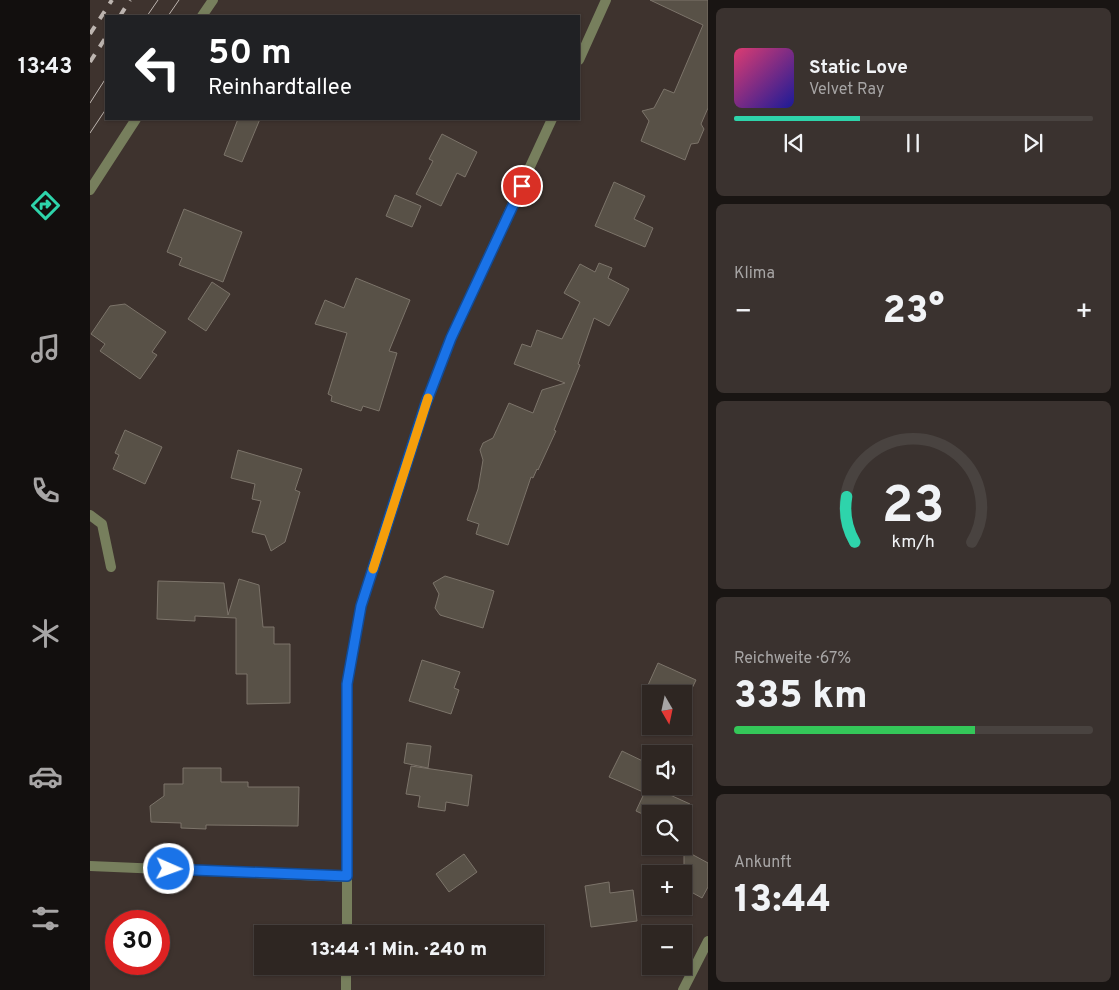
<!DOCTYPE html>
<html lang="de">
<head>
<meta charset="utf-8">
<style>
  body { margin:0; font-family:Overpass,sans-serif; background:#3a322f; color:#f1f3f6; height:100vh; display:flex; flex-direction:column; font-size:19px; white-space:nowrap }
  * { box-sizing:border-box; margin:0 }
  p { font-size:16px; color:#a7a5a5 }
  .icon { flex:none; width:28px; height:28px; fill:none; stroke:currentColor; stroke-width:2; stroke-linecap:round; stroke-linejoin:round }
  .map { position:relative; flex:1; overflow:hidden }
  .side { display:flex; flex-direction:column; gap:8px; padding:8px; background:#191513; width:411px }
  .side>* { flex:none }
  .hud { position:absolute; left:15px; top:15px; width:475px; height:105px; border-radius:0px; box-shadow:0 1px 4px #0004,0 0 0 1px #494340; background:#202124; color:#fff; overflow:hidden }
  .needle { width:32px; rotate:171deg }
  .buttons { position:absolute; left:552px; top:685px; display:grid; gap:10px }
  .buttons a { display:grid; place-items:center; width:50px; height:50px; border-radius:0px; background:#2e2622; box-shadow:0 1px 4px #0004,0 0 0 1px #494340; font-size:25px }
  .speed { position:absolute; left:15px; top:910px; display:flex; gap:10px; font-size:25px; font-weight:700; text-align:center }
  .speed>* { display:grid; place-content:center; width:65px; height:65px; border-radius:50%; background:#2e2622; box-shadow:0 1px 4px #0004,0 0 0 1px #494340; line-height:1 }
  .speed .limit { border:8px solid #d22; background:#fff; color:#111 }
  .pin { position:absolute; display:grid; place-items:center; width:42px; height:42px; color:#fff; margin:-21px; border:2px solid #fff; border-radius:50%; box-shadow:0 1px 5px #0007 }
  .me { position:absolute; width:55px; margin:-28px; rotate:92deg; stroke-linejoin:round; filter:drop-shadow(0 0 4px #0008) }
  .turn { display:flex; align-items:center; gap:18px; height:105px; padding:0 20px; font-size:22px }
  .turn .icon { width:65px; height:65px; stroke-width:2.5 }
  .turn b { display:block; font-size:35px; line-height:42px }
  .big { font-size:38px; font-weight:800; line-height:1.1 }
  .side .widget { flex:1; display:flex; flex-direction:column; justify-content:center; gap:8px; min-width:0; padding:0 18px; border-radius:8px; background:#3a322f }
  .side .dial { align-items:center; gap:0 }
  .dial svg { height:130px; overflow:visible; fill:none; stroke:#494340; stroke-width:7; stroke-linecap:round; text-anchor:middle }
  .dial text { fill:#f1f3f6; stroke:none }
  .song { display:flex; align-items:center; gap:15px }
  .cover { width:60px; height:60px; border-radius:8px; background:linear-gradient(135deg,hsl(340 70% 55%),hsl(240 70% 35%)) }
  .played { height:5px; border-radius:2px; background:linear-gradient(90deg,#2ed4ab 35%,#494340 35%) }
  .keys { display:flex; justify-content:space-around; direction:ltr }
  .heat { display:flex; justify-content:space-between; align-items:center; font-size:28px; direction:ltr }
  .charge { height:8px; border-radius:4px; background:linear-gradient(90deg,#34c759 67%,#494340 0) }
  .trip { position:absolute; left:164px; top:925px; width:290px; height:50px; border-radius:0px; background:#2e2622; box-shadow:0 1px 4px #0004,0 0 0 1px #494340; font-weight:800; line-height:50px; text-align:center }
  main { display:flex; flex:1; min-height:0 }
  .tabs { display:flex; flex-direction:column; width:90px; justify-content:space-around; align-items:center; background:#120f0e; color:#a7a5a5 }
  .tabs .icon { width:35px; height:35px }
  .tabs .selected { color:#2ed4ab }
  .tabs b { font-size:22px; color:#f1f3f6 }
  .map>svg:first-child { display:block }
  .building { fill:#585147; stroke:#7c746a }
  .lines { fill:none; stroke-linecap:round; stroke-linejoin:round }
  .street { stroke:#777f5d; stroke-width:10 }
  .tram { stroke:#bdb5b0; stroke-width:1 }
  .rail { stroke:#bdb5b0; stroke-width:4; stroke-dasharray:9 9; stroke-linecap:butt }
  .route-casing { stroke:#114b97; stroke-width:12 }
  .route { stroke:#1a73e8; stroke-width:9 }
  .slow { stroke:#f59e0b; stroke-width:9 }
</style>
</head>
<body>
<main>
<nav class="tabs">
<b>13:43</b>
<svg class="icon selected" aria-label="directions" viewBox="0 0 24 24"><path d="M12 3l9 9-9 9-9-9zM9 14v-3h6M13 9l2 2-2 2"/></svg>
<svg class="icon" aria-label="music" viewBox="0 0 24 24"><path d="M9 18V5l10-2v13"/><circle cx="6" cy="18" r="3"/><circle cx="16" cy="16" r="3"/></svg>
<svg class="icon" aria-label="phone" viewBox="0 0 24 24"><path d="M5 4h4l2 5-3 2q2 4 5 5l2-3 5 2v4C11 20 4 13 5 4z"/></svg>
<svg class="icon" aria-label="climate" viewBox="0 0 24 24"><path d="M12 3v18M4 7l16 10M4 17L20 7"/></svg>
<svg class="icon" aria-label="car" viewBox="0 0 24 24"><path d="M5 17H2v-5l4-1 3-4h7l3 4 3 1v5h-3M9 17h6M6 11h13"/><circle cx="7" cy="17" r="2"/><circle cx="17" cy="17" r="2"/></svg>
<svg class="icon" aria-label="filters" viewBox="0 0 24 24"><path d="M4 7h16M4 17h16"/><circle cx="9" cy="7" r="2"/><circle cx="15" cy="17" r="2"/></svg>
</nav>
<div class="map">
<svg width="618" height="990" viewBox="0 0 618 990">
  <rect width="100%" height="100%" fill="#3e332e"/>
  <g class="building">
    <path d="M560,0H618V108L611,124L614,129L608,143L601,144L595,160L551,141L559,121L552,111L564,108L574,89L584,93L613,25Z"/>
    <path d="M148,119H170L152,162L134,155Z"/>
    <path d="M352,134L387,152L375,177L367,173L351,206L326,194L343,161L339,159Z"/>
    <path d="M524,182L555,196L544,219L563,228L555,247L505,226Z"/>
    <path d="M305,195L331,206L322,227L296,216Z"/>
    <path d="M94,209L152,232L133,282L89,265L92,258L77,252Z"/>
    <path d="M509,263L522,268L518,278L539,289L519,326L504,318L488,364L490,365L464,430L466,431L448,470L447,469L443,478L441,477L418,545L386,534L389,524L377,520L388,489L393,460L390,450L393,443L403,438L419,403L443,413L452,390L475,383L424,364L432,344L441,347L447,330L472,339L490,302L474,293L490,264L505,272Z"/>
    <path d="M266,278L320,300L299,351L307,353L289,411L273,406L271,411L241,401L242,396L238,394L257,333L225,324L235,300L254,308Z"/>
    <path d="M122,282L140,294L116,331L98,319Z"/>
    <path d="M35,304L76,332L62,352L67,355L50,379L10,351L15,344L1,334L20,306Z"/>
    <path d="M35,430L72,447L55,484L23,469L29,455L25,453Z"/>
    <path d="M148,450L212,469L205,490L210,492L195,542L181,551L175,535L162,532L171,501L162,499L165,484L141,478Z"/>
    <path d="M355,576L404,591L393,628L350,615L345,608L349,594L343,583Z"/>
    <path d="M149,579L169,585L173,627H184V644H200V703L157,704V674H146V618L105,616V621L67,619L68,581L134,583L138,615Z"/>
    <path d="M332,660L370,672L364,688L369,690L361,714L319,701Z"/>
    <path d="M568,663L606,680L594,705V694H561V697L554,694Z"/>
    <path d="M317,743L341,746L338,768L314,763Z"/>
    <path d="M532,751L561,765V775L553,792L519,777Z"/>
    <path d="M321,766L382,775L378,806L356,802L355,811L328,807L330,796L316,794Z"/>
    <path d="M93,768H131V782H158V787H209L208,826L116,825V829L91,828V823L61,822L60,806L74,796V784H93Z"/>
    <path d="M558,785L600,804L594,819V814H561V818L546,811Z"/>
    <path d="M594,850L618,863V887L612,898L594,888Z"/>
    <path d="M374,854L387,872L359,892L346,874Z"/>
    <path d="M519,882L520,893L543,890L547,921L501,927L495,886Z"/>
    <path d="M166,929H198V934H172V959H167Z"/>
  </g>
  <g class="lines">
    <g class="street">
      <path d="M112,16L123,0"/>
      <path d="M489,60L516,0"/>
      <path d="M0,190L46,119"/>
      <path d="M0,515L12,524L21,567"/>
      <path d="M0,866L257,877"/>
      <path d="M257,934V684L271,605L336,403L361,338L462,119"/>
      <path d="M256,990V966"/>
      <path d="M593,990L618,941"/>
    </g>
    <g class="tram">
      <path d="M57,16L68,0"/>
      <path d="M78,16L89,0"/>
      <path d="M0,103L16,78"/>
      <path d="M0,133L16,109"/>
    </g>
    <g class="rail">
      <path d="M30,16L40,0"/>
      <path d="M0,34L22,0"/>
      <path d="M0,62L16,37"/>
    </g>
  </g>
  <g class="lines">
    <defs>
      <path id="route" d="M79,869L257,876V684L271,606L336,403L361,338L432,186"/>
    </defs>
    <use href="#route" class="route-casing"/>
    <use href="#route" class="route"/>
    <path class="slow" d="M283,569L338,398"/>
  </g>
</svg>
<div class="buttons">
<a><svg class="needle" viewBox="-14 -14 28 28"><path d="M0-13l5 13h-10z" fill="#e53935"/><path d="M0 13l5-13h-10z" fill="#a7a5a5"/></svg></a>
<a><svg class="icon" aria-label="sound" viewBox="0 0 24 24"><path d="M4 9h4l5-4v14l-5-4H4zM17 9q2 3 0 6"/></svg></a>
<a><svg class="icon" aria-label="search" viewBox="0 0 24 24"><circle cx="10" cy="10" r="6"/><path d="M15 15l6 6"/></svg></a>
<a>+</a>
<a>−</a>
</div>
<div class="speed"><div class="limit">30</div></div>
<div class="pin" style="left:432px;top:186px;background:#d93025"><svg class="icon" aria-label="arrive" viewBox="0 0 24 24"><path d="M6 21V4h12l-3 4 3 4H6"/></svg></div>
<svg class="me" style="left:79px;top:869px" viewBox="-20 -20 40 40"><circle r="17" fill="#1a73e8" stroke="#fff" stroke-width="3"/><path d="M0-11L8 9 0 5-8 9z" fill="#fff"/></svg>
<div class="trip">13:44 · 1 Min. · 240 m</div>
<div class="hud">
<div class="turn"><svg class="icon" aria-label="left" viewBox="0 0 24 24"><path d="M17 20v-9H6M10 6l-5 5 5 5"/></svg><div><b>50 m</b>Reinhardtallee</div></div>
</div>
</div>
<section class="side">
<div class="widget">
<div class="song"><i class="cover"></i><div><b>Static Love</b><p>Velvet Ray</p></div></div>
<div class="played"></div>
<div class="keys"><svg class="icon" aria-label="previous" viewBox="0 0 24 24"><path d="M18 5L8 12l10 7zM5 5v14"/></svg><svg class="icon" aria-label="pause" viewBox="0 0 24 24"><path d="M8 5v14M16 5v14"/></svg><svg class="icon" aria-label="next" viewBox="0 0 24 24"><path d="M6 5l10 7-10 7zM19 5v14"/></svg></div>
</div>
<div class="widget"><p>Klima</p>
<div class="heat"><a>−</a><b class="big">23°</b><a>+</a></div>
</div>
<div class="widget dial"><svg viewBox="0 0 100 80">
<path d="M14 69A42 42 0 1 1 86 69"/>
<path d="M14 69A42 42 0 0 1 9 41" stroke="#2ed4ab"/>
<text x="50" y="56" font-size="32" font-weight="700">23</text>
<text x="50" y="72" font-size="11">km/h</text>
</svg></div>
<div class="widget"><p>Reichweite · 67%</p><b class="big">335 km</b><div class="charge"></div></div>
<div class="widget"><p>Ankunft</p><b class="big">13:44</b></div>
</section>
</main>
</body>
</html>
